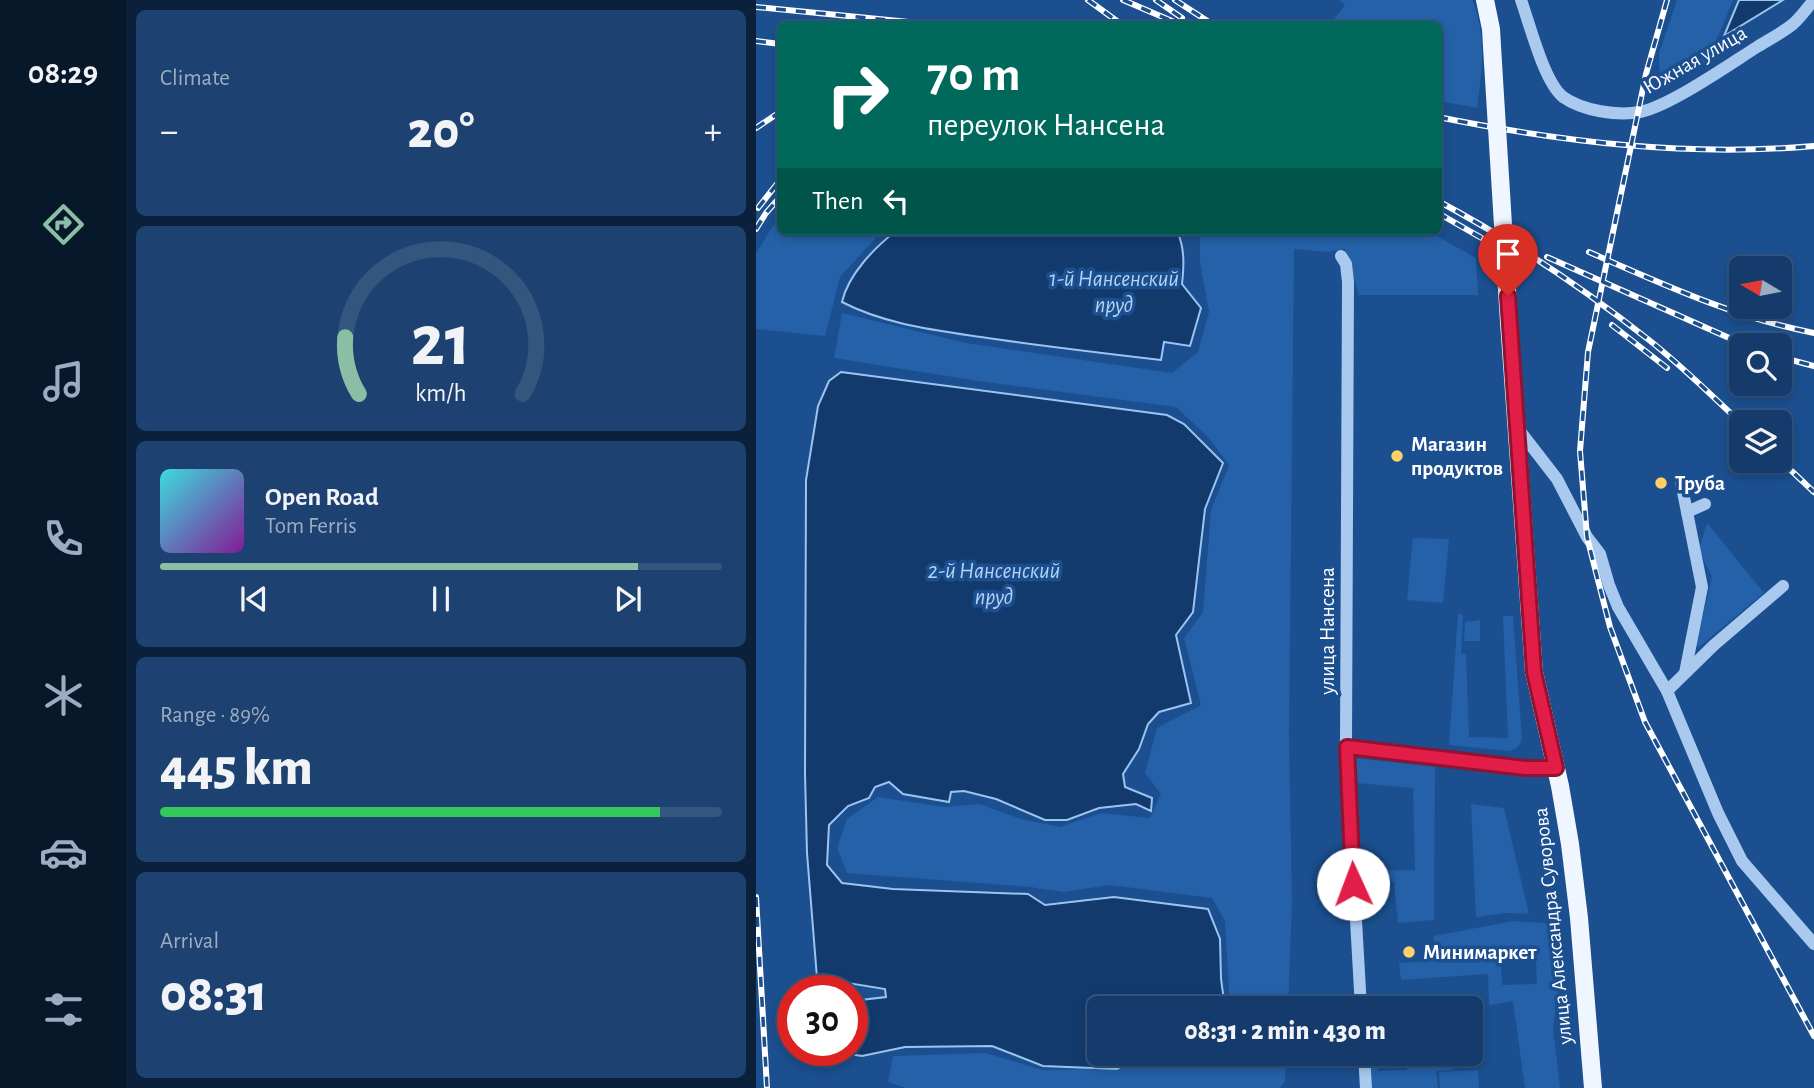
<!DOCTYPE html>
<html lang="en">
<head>
<meta charset="utf-8">
<style>
  body { margin:0; font-family:"Alegreya Sans",sans-serif; background:#1d4271; color:#f1f3f6; height:100vh; display:flex; flex-direction:column; font-size:26px; white-space:nowrap }
  * { box-sizing:border-box; margin:0 }
  p { font-size:23px; color:#9dadc1 }
  .icon { flex:none; width:38px; height:38px; fill:none; stroke:currentColor; stroke-width:2; stroke-linecap:round; stroke-linejoin:round }
  .map { position:relative; flex:1; overflow:hidden }
  .side { display:flex; flex-direction:column; gap:10px; padding:10px; background:#0b203b; width:630px }
  .side>* { flex:none }
  .banner { position:absolute; left:21px; top:21px; width:665px; height:214px; border-radius:10px; box-shadow:0 4px 10px #0003,0 0 0 2px #33557e; background:#00695c; color:#fff; overflow:hidden }
  .needle { width:46px; rotate:280deg }
  .controls { position:absolute; left:973px; top:256px; display:grid; gap:14px }
  .controls a { display:grid; place-items:center; width:63px; height:63px; border-radius:10px; background:#143b6b; box-shadow:0 4px 10px #0003,0 0 0 2px #33557e; font-size:35px }
  .speed { position:absolute; left:21px; top:975px; display:flex; gap:14px; font-size:35px; font-weight:700; text-align:center }
  .speed>* { display:grid; place-content:center; width:91px; height:91px; border-radius:50%; background:#143b6b; box-shadow:0 4px 10px #0003,0 0 0 2px #33557e; line-height:1 }
  .speed .limit { border:10px solid #d22; background:#fff; color:#111 }
  .pin { position:absolute; display:grid; place-items:center; width:60px; height:60px; color:#fff; margin:-72px -30px; border-radius:50% 50% 50% 0; rotate:-45deg; box-shadow:0 0 7px #0007 }
  .pin .icon { rotate:45deg }
  .me { position:absolute; width:77px; margin:-38px; rotate:358deg; stroke-linejoin:round; filter:drop-shadow(0 0 5px #0008) }
  .turn { display:flex; align-items:center; gap:24px; height:147px; padding:0 35px; font-size:32px }
  .turn .icon { width:91px; height:91px; stroke-width:2.5 }
  .turn b { display:block; font-size:49px; line-height:60px }
  .then { display:flex; align-items:center; height:66px; padding:0 35px; background:#0003; gap:14px; font-size:26px }
  .big { font-size:52px; font-weight:800; line-height:1.1 }
  .side .card { flex:1; display:flex; flex-direction:column; justify-content:center; gap:10px; min-width:0; padding:0 24px; border-radius:10px; background:#1d4271 }
  .side .dial { align-items:center; gap:0 }
  .dial svg { height:182px; overflow:visible; fill:none; stroke:#33557e; stroke-width:7; stroke-linecap:round; text-anchor:middle }
  .dial text { fill:#f1f3f6; stroke:none }
  .song { display:flex; align-items:center; gap:21px }
  .cover { width:84px; height:84px; border-radius:10px; background:linear-gradient(135deg,hsl(180 70% 55%),hsl(290 70% 35%)) }
  .played { height:7px; border-radius:4px; background:linear-gradient(90deg,#8abfa5 85%,#33557e 85%) }
  .keys { display:flex; justify-content:space-around; direction:ltr }
  .heat { display:flex; justify-content:space-between; align-items:center; font-size:38px; direction:ltr }
  .charge { height:10px; border-radius:5px; background:linear-gradient(90deg,#34c759 89%,#33557e 0) }
  .trip { position:absolute; left:331px; top:996px; width:396px; height:70px; border-radius:10px; background:#143b6b; box-shadow:0 4px 10px #0003,0 0 0 2px #33557e; font-weight:800; line-height:70px; text-align:center }
  main { display:flex; flex:1; min-height:0 }
  .dock { display:flex; flex-direction:column; width:126px; justify-content:space-around; align-items:center; background:#08182b; color:#9dadc1 }
  .dock .icon { width:49px; height:49px }
  .dock .on { color:#8abfa5 }
  .dock b { font-size:32px; color:#f1f3f6 }
  .map>svg:first-child { display:block }
  .green { fill:#2461a8; fill-rule:evenodd }
  .water { fill:#123a6d; stroke:#9cc4f0; stroke-width:2 }
  .lines { fill:none; stroke-linecap:round; stroke-linejoin:round }
  .minor { stroke:#a9c9ee; stroke-width:12 }
  .major { stroke:#f0f6ff; stroke-width:18 }
  .rail-casing { stroke:#fff; stroke-width:6 }
  .rail { stroke:#1b4f8f; stroke-width:3.5; stroke-dasharray:10; stroke-linecap:butt }
  .major-bridge { stroke:#f0f6ff; stroke-width:18 }
  .route-casing { stroke:#92132f; stroke-width:18 }
  .route { stroke:#e11d48; stroke-width:12 }
  .poi-dot { fill:#ffd166; stroke:#1b4f8f; stroke-width:2.5 }
  .labels { text-anchor:middle; dominant-baseline:central; stroke-width:7; stroke-linejoin:round; paint-order:stroke }
  .street-label { font-size:21px; fill:#fff; stroke:#1b4f8f }
  .poi-label { font-size:21px; font-weight:bold; fill:#fff; stroke:#1b4f8f; text-anchor:start }
  .water-label { font-size:23px; font-style:italic; fill:#b5d3f5; stroke:#1b4f8f }
</style>
</head>
<body>
<main>
<nav class="dock">
<b>08:29</b>
<svg class="icon on" aria-label="directions" viewBox="0 0 24 24"><path d="M12 3l9 9-9 9-9-9zM9 14v-3h6M13 9l2 2-2 2"/></svg>
<svg class="icon" aria-label="music" viewBox="0 0 24 24"><path d="M9 18V5l10-2v13"/><circle cx="6" cy="18" r="3"/><circle cx="16" cy="16" r="3"/></svg>
<svg class="icon" aria-label="phone" viewBox="0 0 24 24"><path d="M5 4h4l2 5-3 2q2 4 5 5l2-3 5 2v4C11 20 4 13 5 4z"/></svg>
<svg class="icon" aria-label="climate" viewBox="0 0 24 24"><path d="M12 3v18M4 7l16 10M4 17L20 7"/></svg>
<svg class="icon" aria-label="car" viewBox="0 0 24 24"><path d="M5 17H2v-5l4-1 3-4h7l3 4 3 1v5h-3M9 17h6M6 11h13"/><circle cx="7" cy="17" r="2"/><circle cx="17" cy="17" r="2"/></svg>
<svg class="icon" aria-label="filters" viewBox="0 0 24 24"><path d="M4 7h16M4 17h16"/><circle cx="9" cy="7" r="2"/><circle cx="15" cy="17" r="2"/></svg>
</nav>
<section class="side">
<div class="card"><p>Climate</p>
<div class="heat"><a>−</a><b class="big">20°</b><a>+</a></div>
</div>
<div class="card dial"><svg viewBox="0 0 100 80">
<path d="M14 69A42 42 0 1 1 86 69"/>
<path d="M14 69A42 42 0 0 1 8 44" stroke="#8abfa5"/>
<text x="50" y="56" font-size="32" font-weight="700">21</text>
<text x="50" y="72" font-size="11">km/h</text>
</svg></div>
<div class="card">
<div class="song"><i class="cover"></i><div><b>Open Road</b><p>Tom Ferris</p></div></div>
<div class="played"></div>
<div class="keys"><svg class="icon" aria-label="previous" viewBox="0 0 24 24"><path d="M18 5L8 12l10 7zM5 5v14"/></svg><svg class="icon" aria-label="pause" viewBox="0 0 24 24"><path d="M8 5v14M16 5v14"/></svg><svg class="icon" aria-label="next" viewBox="0 0 24 24"><path d="M6 5l10 7-10 7zM19 5v14"/></svg></div>
</div>
<div class="card"><p>Range · 89%</p><b class="big">445 km</b><div class="charge"></div></div>
<div class="card"><p>Arrival</p><b class="big">08:31</b></div>
</section>
<div class="map">
<svg width="1058" height="1088" viewBox="0 0 1058 1088">
  <rect width="100%" height="100%" fill="#1b4f8f"/>
  <g class="green">
    <path d="M584,0H716C731,35 726,72 721,108L683,101L682,24H574L589,5Z"/>
    <path d="M921,0H977L951,63L904,87L903,53Z"/>
    <path d="M24,215V231H126L84,277L69,336L0,329V253Z"/>
    <path d="M444,231H672L720,258L722,295H603L589,249L571,252L538,249L533,735L536,901L532,1008H474L469,921L456,898L354,885L307,892L274,887L91,873L81,848L91,819L122,797L189,807L224,804L265,819L304,827L345,813L394,818L405,794L389,773L401,728L445,705L428,638L447,612L455,510L473,465L452,437L420,407L222,381L78,358L86,313L210,343L416,373L442,352L453,312L444,262Z"/>
    <path d="M951,523L1008,593L943,647L940,645L956,577L943,550Z"/>
    <path d="M657,538L693,539L687,603L651,600Z"/>
    <path d="M702,613L707,615L705,654H710L713,737L752,738L747,616H757L766,739C764,747 760,748 753,751L693,745Z"/>
    <path d="M724,620V641H708L709,622Z"/>
    <path d="M599,758L679,767L678,920L642,923L638,882H608L607,871L659,870L657,788L601,783Z"/>
    <path d="M715,804L748,808L773,914L750,913L720,917Z"/>
    <path d="M757,921L801,924L806,969L797,1028L804,1088H769L757,1001L733,1005L732,974L645,980L643,963L679,961L678,936ZM779,945L781,984L746,985L744,947Z"/>
    <path d="M714,1018H718L722,1064L698,1065L697,1054H714Z"/>
    <path d="M230,1053L286,1070L360,1069L399,1054H530L529,1081L524,1088H149L132,1082L137,1056Z"/>
    <path d="M611,1054H622V1071L651,1070L650,1054H696V1070L680,1071L682,1088H613Z"/>
    <path d="M722,1070L723,1088H684L683,1072Z"/>
  </g>
  <g class="water">
    <path d="M983,0H1027L968,36Z"/>
    <path d="M140,231H421C429,248 428,266 426,284L445,308L434,346L408,342L405,360C345,353 285,346 225,337C178,330 128,324 86,302C92,275 118,248 140,231Z"/>
    <path d="M85,372L411,415L428,424L467,463L449,509L437,612L420,635L435,703L403,712L392,724L383,749L367,774L369,787L396,798L395,811L380,804L343,808L311,820H289L240,799L208,791L195,792L193,802L147,794L133,782L119,787L113,798L92,806L73,825L71,865L86,883L137,889L272,894L289,905L358,897L452,909L464,939L465,979L469,1008H343V1054H388L361,1069L287,1066L236,1046L149,1047L106,1056L80,1052L78,1050H96V1001L130,997L129,989L61,978L51,853L49,774L50,480L62,406L73,381Z"/>
  </g>
  <g class="lines">
    <g class="minor">
      <path d="M765,0C774,25 788,82 807,97C827,111 861,116 884,112C914,106 974,64 1001,47C1012,40 1026,33 1037,24C1045,17 1051,8 1058,0"/>
      <path d="M585,256L590,264L592,282L590,744L605,1008"/>
      <path d="M760,426L801,479L831,537L844,554L853,585L862,607L911,691L962,813L986,861L1058,944"/>
      <path d="M925,482L946,587L929,673"/>
      <path d="M931,512L949,504"/>
      <path d="M911,691L958,645L1027,586"/>
      <path d="M591,747L769,768H800"/>
      <path d="M608,1054L610,1088"/>
    </g>
    <g class="major">
      <path d="M729,0L735,29L737,63"/>
      <path d="M753,322L778,672L804,786L814,844L823,918L837,1088"/>
    </g>
    <defs>
      <g id="rail">
        <path d="M332,0L365,24"/>
        <path d="M367,0L423,24"/>
        <path d="M400,0L426,18"/>
        <path d="M419,0L456,24"/>
        <path d="M911,0L890,74L832,352L824,451L831,537L854,627L889,722L1058,1036"/>
        <path d="M0,7L173,24"/>
        <path d="M0,41L24,44"/>
        <path d="M682,117C807,142 931,157 1058,146"/>
        <path d="M0,128L24,112"/>
        <path d="M682,201C757,241 827,288 893,340C926,366 955,395 985,423"/>
        <path d="M2,208L24,180"/>
        <path d="M682,213L764,260"/>
        <path d="M0,229L10,213L24,197"/>
        <path d="M833,252C906,284 980,318 1058,333"/>
        <path d="M791,257L989,345"/>
        <path d="M856,325L911,368"/>
        <path d="M1024,357L1058,366"/>
        <path d="M1024,460L1058,492"/>
        <path d="M0,897L11,1088"/>
      </g>
    </defs>
    <use href="#rail" class="rail-casing"/>
    <use href="#rail" class="rail"/>
    <path class="major-bridge" d="M737,63L753,322"/>
  </g>
  <g class="lines">
    <defs>
      <path id="route" d="M597,884L591,747L769,768H800L778,672L752,296"/>
    </defs>
    <use href="#route" class="route-casing"/>
    <use href="#route" class="route"/>
  </g>
  <g class="poi-dot">
    <circle cx="641" cy="456" r="7"/>
    <circle cx="905" cy="483" r="7"/>
    <circle cx="653" cy="952" r="7"/>
  </g>
  <g class="labels">
    <g class="street-label">
      <text transform="translate(939 60) rotate(-30)">Южная улица</text>
      <text transform="translate(571 631) rotate(-90)">улица Нансена</text>
      <text transform="translate(797 926) rotate(-96)">улица Александра Суворова</text>
    </g>
    <g class="poi-label">
      <text x="655" y="444">Магазин<tspan x="655" dy="24">продуктов</tspan></text>
      <text x="919" y="483">Труба</text>
      <text x="667" y="952">Минимаркет</text>
    </g>
    <g class="water-label">
      <text x="358" y="279">1-й Нансенский<tspan x="358" dy="26">пруд</tspan></text>
      <text x="238" y="571">2-й Нансенский<tspan x="238" dy="26">пруд</tspan></text>
    </g>
  </g>
</svg>
<div class="controls">
<a><svg class="needle" viewBox="-14 -14 28 28"><path d="M0-13l5 13h-10z" fill="#e53935"/><path d="M0 13l5-13h-10z" fill="#9dadc1"/></svg></a>
<a><svg class="icon" aria-label="search" viewBox="0 0 24 24"><circle cx="10" cy="10" r="6"/><path d="M15 15l6 6"/></svg></a>
<a><svg class="icon" aria-label="layers" viewBox="0 0 24 24"><path d="M12 4l9 5-9 5-9-5zM3 14l9 5 9-5"/></svg></a>
</div>
<div class="speed"><div class="limit">30</div></div>
<div class="pin" style="left:752px;top:296px;background:#d93025"><svg class="icon" aria-label="arrive" viewBox="0 0 24 24"><path d="M6 21V4h12l-3 4 3 4H6"/></svg></div>
<svg class="me" style="left:597px;top:884px" viewBox="-20 -20 40 40"><circle r="19" fill="#fff"/><path d="M0-13L10 11 0 6-10 11z" fill="#e11d48"/></svg>
<div class="trip">08:31 · 2 min · 430 m</div>
<div class="banner">
<div class="turn"><svg class="icon" aria-label="right" viewBox="0 0 24 24"><path d="M7 20v-9h11M14 6l5 5-5 5"/></svg><div><b>70 m</b>переулок Нансена</div></div>
<div class="then">Then<svg class="icon" aria-label="left" viewBox="0 0 24 24"><path d="M17 20v-9H6M10 6l-5 5 5 5"/></svg></div>
</div>
</div>
</main>
</body>
</html>
